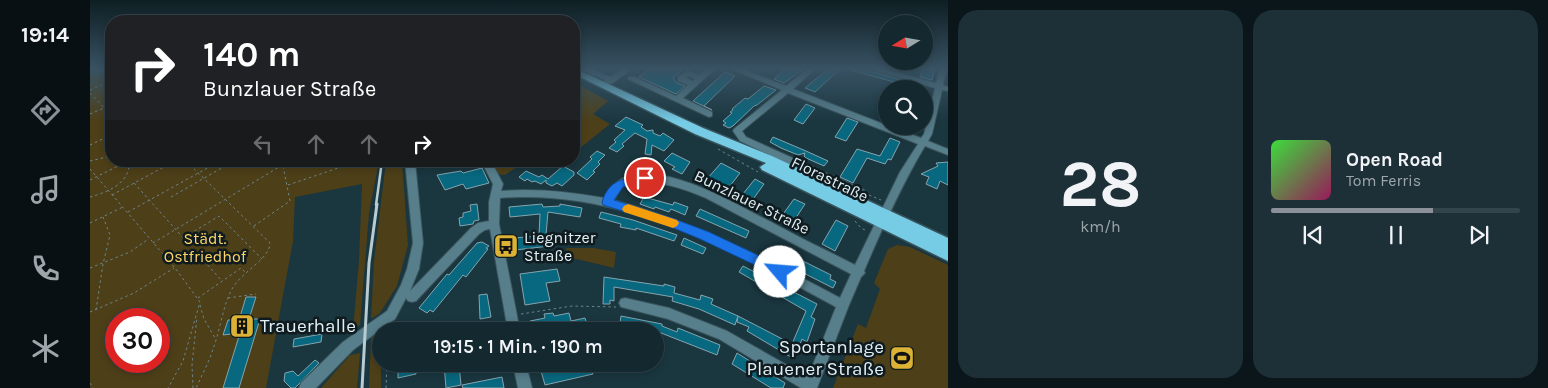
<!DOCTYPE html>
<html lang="de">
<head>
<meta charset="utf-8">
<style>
  body { margin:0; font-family:Karla,sans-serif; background:#1d3037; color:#f1f3f6; height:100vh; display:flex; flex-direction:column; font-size:19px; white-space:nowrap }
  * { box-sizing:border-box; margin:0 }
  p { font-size:16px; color:#9da6aa }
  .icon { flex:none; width:28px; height:28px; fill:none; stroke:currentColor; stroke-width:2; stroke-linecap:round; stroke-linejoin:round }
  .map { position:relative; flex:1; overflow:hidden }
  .side { display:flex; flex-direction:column; gap:10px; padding:10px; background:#0b161a; width:600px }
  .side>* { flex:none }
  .guide { position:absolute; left:15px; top:15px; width:475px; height:152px; border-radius:20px; box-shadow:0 2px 8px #0003,0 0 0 1px #33444b; background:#202124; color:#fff; overflow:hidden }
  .needle { width:32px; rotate:259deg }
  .tools { position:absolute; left:788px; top:15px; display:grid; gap:10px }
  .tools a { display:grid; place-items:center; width:55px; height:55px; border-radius:50%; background:#14282f; box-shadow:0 2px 8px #0003,0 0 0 1px #33444b; font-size:25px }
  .speed { position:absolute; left:15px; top:308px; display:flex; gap:10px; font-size:25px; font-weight:700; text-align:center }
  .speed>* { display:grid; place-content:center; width:65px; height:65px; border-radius:50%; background:#14282f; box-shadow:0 2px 8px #0003,0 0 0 1px #33444b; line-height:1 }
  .speed .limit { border:8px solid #d22; background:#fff; color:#111 }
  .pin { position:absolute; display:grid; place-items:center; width:42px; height:42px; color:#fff; margin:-21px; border:2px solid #fff; border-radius:50%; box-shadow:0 1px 5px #0007 }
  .me { position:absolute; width:55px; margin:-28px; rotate:297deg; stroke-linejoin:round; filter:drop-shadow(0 0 4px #0008) }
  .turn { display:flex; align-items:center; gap:18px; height:105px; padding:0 15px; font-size:22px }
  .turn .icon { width:65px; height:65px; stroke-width:2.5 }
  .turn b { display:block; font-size:35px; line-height:42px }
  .lanes { display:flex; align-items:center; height:48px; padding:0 15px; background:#0003; justify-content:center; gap:25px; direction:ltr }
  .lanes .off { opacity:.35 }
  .side .widget { flex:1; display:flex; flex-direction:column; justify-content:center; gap:8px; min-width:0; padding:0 18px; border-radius:20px; background:#1d3037 }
  .side .dial { align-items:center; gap:0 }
  .dial b { font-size:65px; line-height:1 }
  .song { display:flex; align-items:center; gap:15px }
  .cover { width:60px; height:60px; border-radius:8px; background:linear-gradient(135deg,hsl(120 70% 55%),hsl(330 70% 35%)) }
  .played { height:5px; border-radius:2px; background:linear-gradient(90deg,#8c9099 65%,#33444b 65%) }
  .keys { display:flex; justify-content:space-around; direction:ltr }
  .side .tiles { flex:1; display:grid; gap:10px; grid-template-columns:repeat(2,1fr) }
  .trip { position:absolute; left:282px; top:322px; width:292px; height:50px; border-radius:25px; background:#14282f; box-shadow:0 2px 8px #0003,0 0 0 1px #33444b; font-weight:600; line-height:50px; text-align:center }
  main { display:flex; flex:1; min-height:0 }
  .menu { display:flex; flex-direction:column; width:90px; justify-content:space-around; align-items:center; background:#081013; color:#9da6aa }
  .menu .icon { width:35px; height:35px }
  .menu .current { color:#8c9099 }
  .menu b { font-size:22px; color:#f1f3f6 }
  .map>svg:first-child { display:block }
  .green { fill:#4d3f18; fill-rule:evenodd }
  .building { fill:#08687f; stroke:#85a4ae }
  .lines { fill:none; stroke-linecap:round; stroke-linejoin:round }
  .minor-casing { stroke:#3a545c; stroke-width:2 }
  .major-casing { stroke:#3a545c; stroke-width:3 }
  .path { stroke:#6e858c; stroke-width:1; stroke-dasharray:2.5 3; stroke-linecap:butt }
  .minor { fill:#577e8b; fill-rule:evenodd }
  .major { fill:#76cbe5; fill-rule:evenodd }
  .rail-far1 { stroke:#b9ccd1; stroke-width:2.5 }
  .rail { stroke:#b9ccd1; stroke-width:3 }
  .route { fill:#1a73e8; stroke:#114b97 }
  .slow { fill:#f59e0b }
  .labels { text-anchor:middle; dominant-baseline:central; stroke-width:5; stroke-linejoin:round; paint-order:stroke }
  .street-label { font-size:16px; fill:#e0f0f5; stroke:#0f1b1f }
  .poi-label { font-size:16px; fill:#e0f0f5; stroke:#0f1b1f; text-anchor:start }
  .park-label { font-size:16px; fill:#fed667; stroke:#0f1b1f }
  .near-poi-label { font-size:19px; fill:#e0f0f5; stroke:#0f1b1f; text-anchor:start }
</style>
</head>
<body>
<main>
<nav class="menu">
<b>19:14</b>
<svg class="icon current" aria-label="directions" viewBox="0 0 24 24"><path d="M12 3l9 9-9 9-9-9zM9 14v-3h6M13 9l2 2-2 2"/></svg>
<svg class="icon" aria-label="music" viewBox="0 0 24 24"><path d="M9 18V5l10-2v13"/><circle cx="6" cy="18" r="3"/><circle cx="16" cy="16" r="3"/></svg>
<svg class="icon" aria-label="phone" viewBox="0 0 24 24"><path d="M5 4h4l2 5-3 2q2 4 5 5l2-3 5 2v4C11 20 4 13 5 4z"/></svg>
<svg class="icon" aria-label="climate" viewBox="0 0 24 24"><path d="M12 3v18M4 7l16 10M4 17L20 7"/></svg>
</nav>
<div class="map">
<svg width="858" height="388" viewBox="0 0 858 388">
  <rect width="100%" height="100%" fill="#1a363f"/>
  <g class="green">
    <path d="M0,68H21V161H289L279,213L270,325L263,330L269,260L272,184L205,197L203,241L176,388H0ZM26,319H69V361H26Z"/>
    <path d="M484,82L518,101L503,114L520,124L484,153Z"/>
    <path d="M296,161H312L318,245L307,286L290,313L281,319L284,261Z"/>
    <path d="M400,161H435L415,175L408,174Z"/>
    <path d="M807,245L820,247L858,265V388H743L768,324L776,328L790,289L784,283L798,249Z"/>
    <path d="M476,248H504L526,252L524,268L478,257Z"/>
    <path d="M291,334V388H279L281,337Z"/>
    <path d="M270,353L267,388H231L260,355Z"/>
  </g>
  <g class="building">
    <path d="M561,68H595L583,78L587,83L595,86L586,94L549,77Z"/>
    <path d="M696,68H715L694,83L684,79Z"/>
    <path d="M739,68H751L725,92L715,88Z"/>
    <path d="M758,68H775L776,70L822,83V87L757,69Z"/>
    <path d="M834,68L844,70L842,80L830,77Z"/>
    <path d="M635,72L645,76L614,106L622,110L603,101Z"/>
    <path d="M674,86L686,90L667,105L664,106L643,126L639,128L633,125L636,123L633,121L642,113L640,112L643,110L642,109L655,98L658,99Z"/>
    <path d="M716,104L725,108L713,124L704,120Z"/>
    <path d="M536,117L553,125L551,127L557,131L563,130V133L570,136L573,133L584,140L574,151L562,145L561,155L555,154L557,139L545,133L532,144L534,146L527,152L519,148L526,142L524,140L535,130L525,126Z"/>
    <path d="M757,118L768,122L756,141L745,137Z"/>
    <path d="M683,137L716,151L738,161L734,166L716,158L714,156L715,153L708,155L691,148L680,142Z"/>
    <path d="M800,138L810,142L801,160L798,159L795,164L777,158L763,183L750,177L767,149L790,156Z"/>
    <path d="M507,151L515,155L508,162L510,164L503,171L505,172L497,180L487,173L502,159L500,157Z"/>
    <path d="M582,153L600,162L592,174L582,169L585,167L574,161Z"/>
    <path d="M858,162V185L850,181L847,189L836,184L839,177L831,174L848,166L846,163Z"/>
    <path d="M631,163L650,173L636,191L616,180Z"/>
    <path d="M473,166L484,172V175L472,186L467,183L462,186L456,183V180L451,184L445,181L442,182L437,179L435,181L429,177L436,171L449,177L452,175L458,179Z"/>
    <path d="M392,168L399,183L376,189L373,184L355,190L347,175L371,171L373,173Z"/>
    <path d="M665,179L674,184L659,205L648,200Z"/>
    <path d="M554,197L583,205L584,202L598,207L595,215L581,209L579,212L565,207L564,209L550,204Z"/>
    <path d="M704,199L715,204L700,227L688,221Z"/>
    <path d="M387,204L389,220L384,221L383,224L370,226L369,218L373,217V213L381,211L380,205Z"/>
    <path d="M452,204L453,207L470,206V204L492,208L490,217L458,212L456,235H458L460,246L425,250L423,238L449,236L450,214L420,217L419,207Z"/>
    <path d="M610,209L659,231L656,238L606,216Z"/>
    <path d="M511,212L543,220L587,235L584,241L546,228V230L530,227L531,224L509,218Z"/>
    <path d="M746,220L758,226L745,251L732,244Z"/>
    <path d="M594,238L616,248L613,254L591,245Z"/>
    <path d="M392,242L399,246L396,248L398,249L376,277L373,275L343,312L340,310L337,313L329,308L357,274L359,275L387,243Z"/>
    <path d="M685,247L741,275L740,279L746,282L743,288L684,258L680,255Z"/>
    <path d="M653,266L727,304L721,317L725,319L717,342L712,339L704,359L657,331L659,327L647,322L648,316L702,344L716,311L649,272Z"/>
    <path d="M467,269L470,281L456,283L460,301L435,305L430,274Z"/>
    <path d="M514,277L574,286V284L585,287L584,293L610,300L611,295L623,299L621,304L648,316L645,325L609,309L582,301L583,297L524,287V301L520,300V304H513Z"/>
    <path d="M397,294L401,317L390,319L389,295Z"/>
    <path d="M156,297H166L159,319H170L149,388H133L150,333L133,335L138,320H149Z"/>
    <path d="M463,313L464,316L479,313L481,321L495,318L499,331H491L490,327L460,331H443L440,321L455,318L454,314Z"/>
    <path d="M531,316L572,324V326L587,332L588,328L630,345L627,355L566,331L530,326L529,331H517L516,322L530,323Z"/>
    <path d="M232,334L231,342L203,347L204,339Z"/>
    <path d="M647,353L695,383L693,388H681L642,364Z"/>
    <path d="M225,360L229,363L205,388H201L194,381L195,373L203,371L208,376Z"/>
    <path d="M354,364H369L371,385L356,388Z"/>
    <path d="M485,364H500L503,374L455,385L451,371Z"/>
    <path d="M325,368L326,374L308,378V371Z"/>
    <path d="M412,377L414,388H373L372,385Z"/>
  </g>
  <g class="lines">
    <defs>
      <g id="minor">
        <path d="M492,68H500L520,77L535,68H543L524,82L514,86L510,84L515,80L492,70Z"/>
        <path d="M618,68H626L593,98L622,112V116L619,117L538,79L539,77H545L586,96L598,85L588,81V77L598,71L609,75ZM599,76L605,79L603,81L596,78Z"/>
        <path d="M639,68H649L696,86L719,68H726L703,89L796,125V126H800L831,138L834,134L845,88L777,68H788L846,83L850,68H857L853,85L858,87V91L852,90L842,134L838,141L858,149V155L835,146C811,186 792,229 774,271L775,273L771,277L759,305L727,388H711L629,339L578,319L535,308L531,307L529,303L531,299L535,298L579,308L637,331L718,377L746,307C642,251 532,188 410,198L409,224L430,331H418L400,229L395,230L389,234L326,301L322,302L318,301L316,298L305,319L263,350L226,388H209L211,383L253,342L297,311L311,285L317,269L323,243L315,161H325L333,243L329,269L320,291L381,228L388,223L399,221V202L403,184L391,161H401L413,184L411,191C446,188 480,192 514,198C523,185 530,176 547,174C590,170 645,204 683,223C710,238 738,251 765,265L810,172L828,144L698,93L652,131L656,137L774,190L775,193L770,197L766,196L650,141L643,131L644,129L692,90ZM547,181C573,182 592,188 616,198L761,274L750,298C676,258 605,223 524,200L532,187Z"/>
        <path d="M423,364H436L442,388H428Z"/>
      </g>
      <path id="major" d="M484,68L613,128L682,156L858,238V261L672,170L670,167L676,163L605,134L484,74Z"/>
    </defs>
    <use href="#minor" class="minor-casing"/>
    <use href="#major" class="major-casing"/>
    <g class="path">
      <path d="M0,70L21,72"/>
      <path d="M0,90L21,81"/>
      <path d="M0,93L21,115"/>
      <path d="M0,114L21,105"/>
      <path d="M0,145L21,135"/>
      <path d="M628,149L668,172"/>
      <path d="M0,161L21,156"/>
      <path d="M96,161L180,243C180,259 151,272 142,289C133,305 130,331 123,349C119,362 112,375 106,388"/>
      <path d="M0,169L85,268L110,302L93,361L78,388"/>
      <path d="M0,180L38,161"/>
      <path d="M44,183L132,281"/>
      <path d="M198,185L257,165L258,161"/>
      <path d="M22,195L85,161"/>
      <path d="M779,195L791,200"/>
      <path d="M0,197C18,192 41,183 39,161"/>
      <path d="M81,197L144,161"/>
      <path d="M38,212L130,161"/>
      <path d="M765,221L771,228L777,231"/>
      <path d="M0,223L33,207"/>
      <path d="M164,226L200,201L192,161"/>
      <path d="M95,237L129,216L172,259"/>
      <path d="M63,243L199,161"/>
      <path d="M0,268L40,252L57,240"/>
      <path d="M108,298L151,268L155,272"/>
      <path d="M138,298L166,294"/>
      <path d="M110,305L114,319L125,338"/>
      <path d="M6,310L13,264L20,235L13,217"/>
      <path d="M0,312L44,293L84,268"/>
      <path d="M431,314L482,306L526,307"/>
      <path d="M0,383L3,388"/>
      <path d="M103,388L102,365L107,317"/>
      <path d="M296,388L297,364"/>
    </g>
    <use href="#minor" class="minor"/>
    <use href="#major" class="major"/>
    <path class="rail-far1" d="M286,205L292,161"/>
    <path class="rail" d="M272,388L279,263L287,204"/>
  </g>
  <linearGradient id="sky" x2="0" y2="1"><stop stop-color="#0e1e23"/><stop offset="0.56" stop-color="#385263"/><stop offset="1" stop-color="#385263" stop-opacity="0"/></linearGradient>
  <rect width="858" height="122" fill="url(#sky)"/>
  <path class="route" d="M555,174L560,178L559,180L533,187L524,200L582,218L619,232L695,268L697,272L695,275L690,277L686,275L610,239L574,224L513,205L512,202C519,179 534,179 555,174Z"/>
  <path class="slow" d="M538,204L587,220L589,223L587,226L583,228L534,212L532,209L534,206Z"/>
  <defs>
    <symbol id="bus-square" viewBox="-11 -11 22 22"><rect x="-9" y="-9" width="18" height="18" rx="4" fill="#dbb233" stroke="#0f1b1f"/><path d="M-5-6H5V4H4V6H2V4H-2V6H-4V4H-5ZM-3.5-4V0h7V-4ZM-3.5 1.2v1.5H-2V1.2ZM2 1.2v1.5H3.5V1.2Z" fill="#111"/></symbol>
    <symbol id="building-square" viewBox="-11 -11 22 22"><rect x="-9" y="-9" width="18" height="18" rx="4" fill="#dbb233" stroke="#0f1b1f"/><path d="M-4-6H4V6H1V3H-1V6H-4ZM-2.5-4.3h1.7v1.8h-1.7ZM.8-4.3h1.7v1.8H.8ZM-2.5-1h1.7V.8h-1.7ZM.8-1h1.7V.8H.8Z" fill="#111"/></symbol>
    <symbol id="stadium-square" viewBox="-11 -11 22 22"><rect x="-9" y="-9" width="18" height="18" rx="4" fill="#dbb233" stroke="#0f1b1f"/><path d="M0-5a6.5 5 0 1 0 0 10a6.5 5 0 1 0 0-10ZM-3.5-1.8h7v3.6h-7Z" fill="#111"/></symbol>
  </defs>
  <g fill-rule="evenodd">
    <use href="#bus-square" x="402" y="232" width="28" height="28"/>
    <use href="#building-square" x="138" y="312" width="28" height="28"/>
    <use href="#stadium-square" x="798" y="344" width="28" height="28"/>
  </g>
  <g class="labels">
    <g class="street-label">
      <text transform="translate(740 179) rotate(26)">Florastraße</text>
      <text transform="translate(662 202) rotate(26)">Bunzlauer Straße</text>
    </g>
    <g class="poi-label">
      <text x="434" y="237">Liegnitzer<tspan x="434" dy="18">Straße</tspan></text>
    </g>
    <g class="park-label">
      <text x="115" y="238">Städt.<tspan x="115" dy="18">Ostfriedhof</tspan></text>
    </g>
    <g class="near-poi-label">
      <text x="170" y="326">Trauerhalle</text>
      <text x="794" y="347" text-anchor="end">Sportanlage<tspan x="794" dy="22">Plauener Straße</tspan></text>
    </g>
  </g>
</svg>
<div class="tools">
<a><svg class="needle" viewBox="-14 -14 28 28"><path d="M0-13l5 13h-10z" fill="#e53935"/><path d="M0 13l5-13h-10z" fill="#9da6aa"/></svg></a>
<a><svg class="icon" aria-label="search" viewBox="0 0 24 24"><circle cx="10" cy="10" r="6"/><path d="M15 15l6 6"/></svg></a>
</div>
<div class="speed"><div class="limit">30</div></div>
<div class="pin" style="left:555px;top:178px;background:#d93025"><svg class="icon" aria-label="arrive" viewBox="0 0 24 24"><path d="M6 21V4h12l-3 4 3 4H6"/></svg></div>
<svg class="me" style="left:690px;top:272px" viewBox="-20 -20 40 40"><circle r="19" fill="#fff"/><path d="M0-13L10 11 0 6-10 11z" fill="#1a73e8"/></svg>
<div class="trip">19:15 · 1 Min. · 190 m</div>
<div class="guide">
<div class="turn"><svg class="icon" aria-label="right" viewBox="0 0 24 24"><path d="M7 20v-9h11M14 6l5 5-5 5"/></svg><div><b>140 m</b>Bunzlauer Straße</div></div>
<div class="lanes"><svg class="icon off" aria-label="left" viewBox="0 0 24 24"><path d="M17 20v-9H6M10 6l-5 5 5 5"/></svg><svg class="icon off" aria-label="ahead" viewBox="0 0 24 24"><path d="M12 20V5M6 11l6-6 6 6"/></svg><svg class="icon off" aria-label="ahead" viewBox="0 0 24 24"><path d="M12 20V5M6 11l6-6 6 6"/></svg><svg class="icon" aria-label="right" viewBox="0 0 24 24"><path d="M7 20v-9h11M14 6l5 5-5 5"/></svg></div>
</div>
</div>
<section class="side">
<div class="tiles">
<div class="widget dial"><b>28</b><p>km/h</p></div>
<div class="widget">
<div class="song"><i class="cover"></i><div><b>Open Road</b><p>Tom Ferris</p></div></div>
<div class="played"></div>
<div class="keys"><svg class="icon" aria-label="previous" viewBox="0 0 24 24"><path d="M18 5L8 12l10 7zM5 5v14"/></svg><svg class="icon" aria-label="pause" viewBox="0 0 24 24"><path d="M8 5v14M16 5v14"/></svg><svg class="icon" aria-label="next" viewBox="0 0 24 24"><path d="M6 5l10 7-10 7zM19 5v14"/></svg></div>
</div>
</div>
</section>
</main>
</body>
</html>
